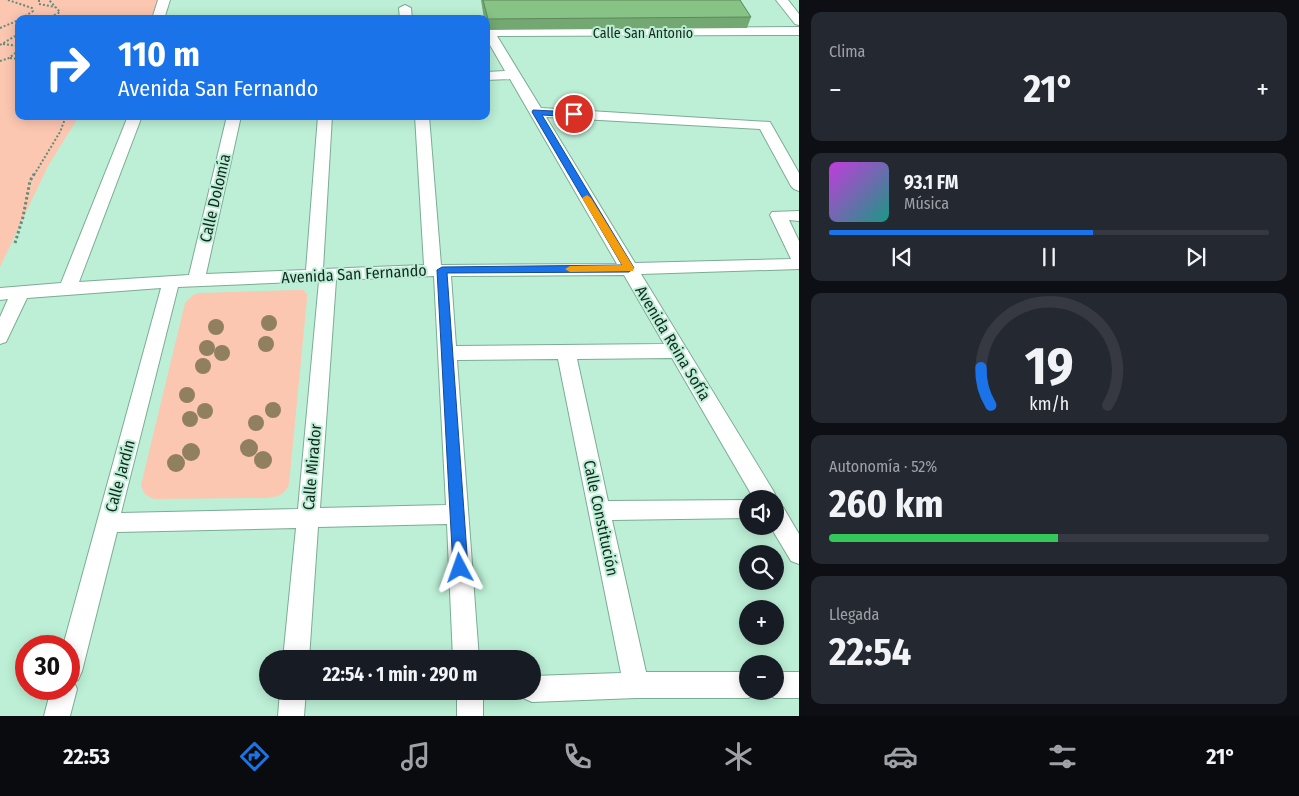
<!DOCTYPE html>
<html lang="es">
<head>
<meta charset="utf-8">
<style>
  body { margin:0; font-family:"Fira Sans Condensed",sans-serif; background:#242831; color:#f1f3f6; height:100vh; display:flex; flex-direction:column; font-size:19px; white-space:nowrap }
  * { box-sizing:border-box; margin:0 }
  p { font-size:16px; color:#9ea1a6 }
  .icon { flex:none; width:28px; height:28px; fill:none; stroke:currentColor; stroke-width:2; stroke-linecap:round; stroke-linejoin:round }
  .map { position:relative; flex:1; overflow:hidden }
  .details { display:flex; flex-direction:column; gap:12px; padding:12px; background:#0d0f14; width:500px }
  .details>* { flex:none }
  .hud { position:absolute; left:15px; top:15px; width:475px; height:105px; border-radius:10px; box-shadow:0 2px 12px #0003; background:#1a73e8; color:#fff; overflow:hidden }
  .controls { position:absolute; left:739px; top:490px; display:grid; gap:10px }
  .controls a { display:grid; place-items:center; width:45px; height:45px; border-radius:50%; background:#171b24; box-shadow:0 2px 12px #0003; font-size:25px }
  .speed { position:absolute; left:15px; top:635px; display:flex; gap:10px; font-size:25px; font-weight:700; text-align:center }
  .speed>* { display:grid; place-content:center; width:65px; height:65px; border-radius:50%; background:#171b24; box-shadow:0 2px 12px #0003; line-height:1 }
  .speed .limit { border:8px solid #d22; background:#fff; color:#111 }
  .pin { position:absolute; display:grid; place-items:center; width:42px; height:42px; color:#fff; margin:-21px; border:2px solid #fff; border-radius:50%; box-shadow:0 1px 5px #0007 }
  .me { position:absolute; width:55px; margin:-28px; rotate:356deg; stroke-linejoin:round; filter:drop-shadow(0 0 4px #0008) }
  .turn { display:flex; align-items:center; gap:18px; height:105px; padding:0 20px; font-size:22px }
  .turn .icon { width:65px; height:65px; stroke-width:2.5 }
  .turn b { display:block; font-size:35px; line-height:42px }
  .big { font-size:38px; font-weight:700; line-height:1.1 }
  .details .tile { flex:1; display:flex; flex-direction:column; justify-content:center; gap:8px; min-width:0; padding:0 18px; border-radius:10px; background:#242831 }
  .details .dial { align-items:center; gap:0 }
  .dial svg { height:130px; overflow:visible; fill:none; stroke:#363941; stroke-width:7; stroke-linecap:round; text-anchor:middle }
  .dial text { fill:#f1f3f6; stroke:none }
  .song { display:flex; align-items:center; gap:15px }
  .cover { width:60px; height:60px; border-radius:8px; background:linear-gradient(135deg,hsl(290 70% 55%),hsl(170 70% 35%)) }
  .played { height:5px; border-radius:2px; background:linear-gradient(90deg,#1a73e8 60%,#363941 60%) }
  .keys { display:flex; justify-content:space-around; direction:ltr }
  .heat { display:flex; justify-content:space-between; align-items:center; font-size:28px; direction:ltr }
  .charge { height:8px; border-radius:4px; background:linear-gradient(90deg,#34c759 52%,#363941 0) }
  .trip { position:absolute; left:259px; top:650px; width:282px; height:50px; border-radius:25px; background:#171b24; box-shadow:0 2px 12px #0003; font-weight:700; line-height:50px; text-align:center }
  .dock { display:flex; height:80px; justify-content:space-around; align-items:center; background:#090b0e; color:#9ea1a6 }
  .dock .icon { width:35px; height:35px }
  .dock .current { color:#1a73e8 }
  .dock b { font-size:22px; color:#f1f3f6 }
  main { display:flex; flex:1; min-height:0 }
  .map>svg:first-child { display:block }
  .green { fill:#fcc7b1 }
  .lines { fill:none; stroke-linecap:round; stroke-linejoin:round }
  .street-casing { stroke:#7bac95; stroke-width:2 }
  .path-far1 { stroke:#678a79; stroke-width:2; stroke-dasharray:2 2; stroke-linecap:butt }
  .path { stroke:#678a79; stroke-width:3; stroke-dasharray:2.5 2.5; stroke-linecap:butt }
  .street { fill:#fff; fill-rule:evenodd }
  .tree { fill:#908060 }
  .wall { fill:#73a872 }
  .building { fill:#86c384; stroke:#5e885c }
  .route { fill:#1a73e8; stroke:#114b97 }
  .slow { fill:#f59e0b }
  .labels { text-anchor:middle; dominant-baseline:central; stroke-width:4; stroke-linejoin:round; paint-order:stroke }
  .far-street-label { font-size:14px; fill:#152920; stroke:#bcefd6 }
  .street-label { font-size:16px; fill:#152920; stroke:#bcefd6 }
</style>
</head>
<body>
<main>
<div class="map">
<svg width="799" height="716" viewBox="0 0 799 716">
  <rect width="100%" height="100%" fill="#bcefd6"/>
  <g class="green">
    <path d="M0,0H161L158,19H19V116H79L48,166L0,267Z"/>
    <path d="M297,290H303L307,294V299L289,484C285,494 280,496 269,498L155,499C147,497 143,494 141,485L185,303L193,295L198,293Z"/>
  </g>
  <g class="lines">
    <defs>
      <g id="street">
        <path d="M158,0H170L164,19H152Z"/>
        <path d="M776,0H788L799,14V25L795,24Z"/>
        <path d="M405,5L411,8L412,19H400L399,8Z"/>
        <path d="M799,27V35L497,36L541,108L770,122L799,173V191L794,189L791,186L760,129L546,117L635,263L791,259L770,215L772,212L799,211V221L789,220L799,241V269L641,274L774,492L777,499L775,503V499H754L672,358L577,359L608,501L748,500V518L612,520L646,672H748V691H758L757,694L748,698H636L532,702L523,698L520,691H532V676L621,673L558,359L457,360L479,659H453L447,524L318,527L309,659H283L296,528L117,532L82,671L78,680L74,682L77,689L70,716H44L51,689H69V646H63L161,288L27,298L6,342L0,344V317L8,299L0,300V288L61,283L128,116H142L79,282L189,275L227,116H241L206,274L306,270L318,116H332L323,269L424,265L415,116H429L441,265L617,264L510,79L486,80V72L505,71L486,38V29ZM624,275L664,344L456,346L451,276ZM434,276L446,505L320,508L336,280ZM319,281L298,509L121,513L178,287Z"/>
        <path d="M775,505L783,507L799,534V564L791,561L770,526H775Z"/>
        <path d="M775,672H799V698H775L766,694L765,691H775Z"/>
        <path d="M280,691H306L304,716H278Z"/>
        <rect x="457" y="691" width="26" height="25"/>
      </g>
    </defs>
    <use href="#street" class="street-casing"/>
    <g class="path-far1">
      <path d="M8,0L32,8L33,11L21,19"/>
      <path d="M39,0V4L55,7"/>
      <path d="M47,19L60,12L49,0"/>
      <path d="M0,28L19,20"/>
      <path d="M3,44L19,46"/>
      <path d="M0,45L19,34"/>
      <path d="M10,58L19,59"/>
      <path d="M0,61L9,58L19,50"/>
      <path d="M34,175L60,132L66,116"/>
    </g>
    <path class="path" d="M15,243L23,217L30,181L34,174"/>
    <use href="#street" class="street"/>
  </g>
  <g class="tree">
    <circle cx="269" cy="323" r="8"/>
    <circle cx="216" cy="327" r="8"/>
    <circle cx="266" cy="344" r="8"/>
    <circle cx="207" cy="348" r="8"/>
    <circle cx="222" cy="353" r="8"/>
    <circle cx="203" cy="366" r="8"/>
    <circle cx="187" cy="395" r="8"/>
    <circle cx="273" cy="410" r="8"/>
    <circle cx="205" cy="411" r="8"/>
    <circle cx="190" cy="419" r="8"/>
    <circle cx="256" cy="423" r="8"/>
    <circle cx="249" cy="448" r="9"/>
    <circle cx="191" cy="452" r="9"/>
    <circle cx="263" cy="460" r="9"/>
    <circle cx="176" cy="463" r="9"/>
  </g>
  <path class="wall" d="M481,0H740L751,17L747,28L487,30L486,19H484Z"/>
  <path class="building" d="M483,0H740L751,17L488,19Z"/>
  <path class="route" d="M533,110L574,112L578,114L574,117L542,115L634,268L629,272L447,273L468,568L465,573L460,575L456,573L453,568L437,270L442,267L622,265L532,112Z"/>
  <path class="slow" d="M587,195L591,198L634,268L633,271L570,272L565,269L570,266L622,265L582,198Z"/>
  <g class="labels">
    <g class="far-street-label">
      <text x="643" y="33">Calle San Antonio</text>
    </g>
    <g class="street-label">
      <text transform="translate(215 198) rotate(-77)">Calle Dolomía</text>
      <text transform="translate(354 274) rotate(-3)">Avenida San Fernando</text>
      <text transform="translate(673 343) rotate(59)">Avenida Reina Sofía</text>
      <text transform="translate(312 467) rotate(-85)">Calle Mirador</text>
      <text transform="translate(120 476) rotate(-75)">Calle Jardín</text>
      <text transform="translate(601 518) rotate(78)">Calle Constitución</text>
    </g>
  </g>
</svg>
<div class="controls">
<a><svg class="icon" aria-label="sound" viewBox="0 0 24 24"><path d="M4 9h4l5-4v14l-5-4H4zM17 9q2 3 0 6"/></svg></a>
<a><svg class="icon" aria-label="search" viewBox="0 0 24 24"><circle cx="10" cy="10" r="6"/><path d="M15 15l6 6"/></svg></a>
<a>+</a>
<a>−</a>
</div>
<div class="speed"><div class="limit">30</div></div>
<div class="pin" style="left:574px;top:114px;background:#d93025"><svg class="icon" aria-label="arrive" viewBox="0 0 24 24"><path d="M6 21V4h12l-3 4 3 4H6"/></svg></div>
<svg class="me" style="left:460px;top:568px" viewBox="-20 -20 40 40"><path d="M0-17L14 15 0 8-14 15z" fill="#1a73e8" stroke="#fff" stroke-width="4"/></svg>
<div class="trip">22:54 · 1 min · 290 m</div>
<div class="hud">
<div class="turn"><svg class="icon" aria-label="right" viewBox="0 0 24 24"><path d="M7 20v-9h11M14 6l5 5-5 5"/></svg><div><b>110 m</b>Avenida San Fernando</div></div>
</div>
</div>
<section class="details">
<div class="tile"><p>Clima</p>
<div class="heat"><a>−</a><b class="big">21°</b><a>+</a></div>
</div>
<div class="tile">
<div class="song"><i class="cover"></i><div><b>93.1 FM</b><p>Música</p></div></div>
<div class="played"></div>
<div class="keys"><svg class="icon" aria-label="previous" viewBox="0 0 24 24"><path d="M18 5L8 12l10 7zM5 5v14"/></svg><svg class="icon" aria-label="pause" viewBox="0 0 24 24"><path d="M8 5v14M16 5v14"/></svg><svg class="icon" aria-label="next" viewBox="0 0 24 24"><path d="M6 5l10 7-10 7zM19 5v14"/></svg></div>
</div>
<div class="tile dial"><svg viewBox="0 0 100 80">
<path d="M14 69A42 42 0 1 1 86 69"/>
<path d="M14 69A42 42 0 0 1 8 46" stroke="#1a73e8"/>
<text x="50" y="56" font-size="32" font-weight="700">19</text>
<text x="50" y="72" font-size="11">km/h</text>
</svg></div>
<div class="tile"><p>Autonomía · 52%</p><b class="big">260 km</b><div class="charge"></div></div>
<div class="tile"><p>Llegada</p><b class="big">22:54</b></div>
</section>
</main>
<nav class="dock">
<b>22:53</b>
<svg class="icon current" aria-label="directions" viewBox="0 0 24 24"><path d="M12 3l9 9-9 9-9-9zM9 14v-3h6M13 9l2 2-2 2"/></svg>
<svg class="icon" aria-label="music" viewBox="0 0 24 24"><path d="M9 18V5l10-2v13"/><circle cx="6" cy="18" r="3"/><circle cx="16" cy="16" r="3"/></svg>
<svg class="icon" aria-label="phone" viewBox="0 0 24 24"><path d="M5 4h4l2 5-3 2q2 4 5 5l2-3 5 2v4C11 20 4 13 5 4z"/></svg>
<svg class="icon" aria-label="climate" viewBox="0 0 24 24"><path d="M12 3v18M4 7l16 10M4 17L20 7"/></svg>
<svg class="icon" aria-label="car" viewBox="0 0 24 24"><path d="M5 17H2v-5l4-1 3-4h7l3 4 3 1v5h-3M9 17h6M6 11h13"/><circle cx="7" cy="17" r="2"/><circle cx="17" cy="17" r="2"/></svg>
<svg class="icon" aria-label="filters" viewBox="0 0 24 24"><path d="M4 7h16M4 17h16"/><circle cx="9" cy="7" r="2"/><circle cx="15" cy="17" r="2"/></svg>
<b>21°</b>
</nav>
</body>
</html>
